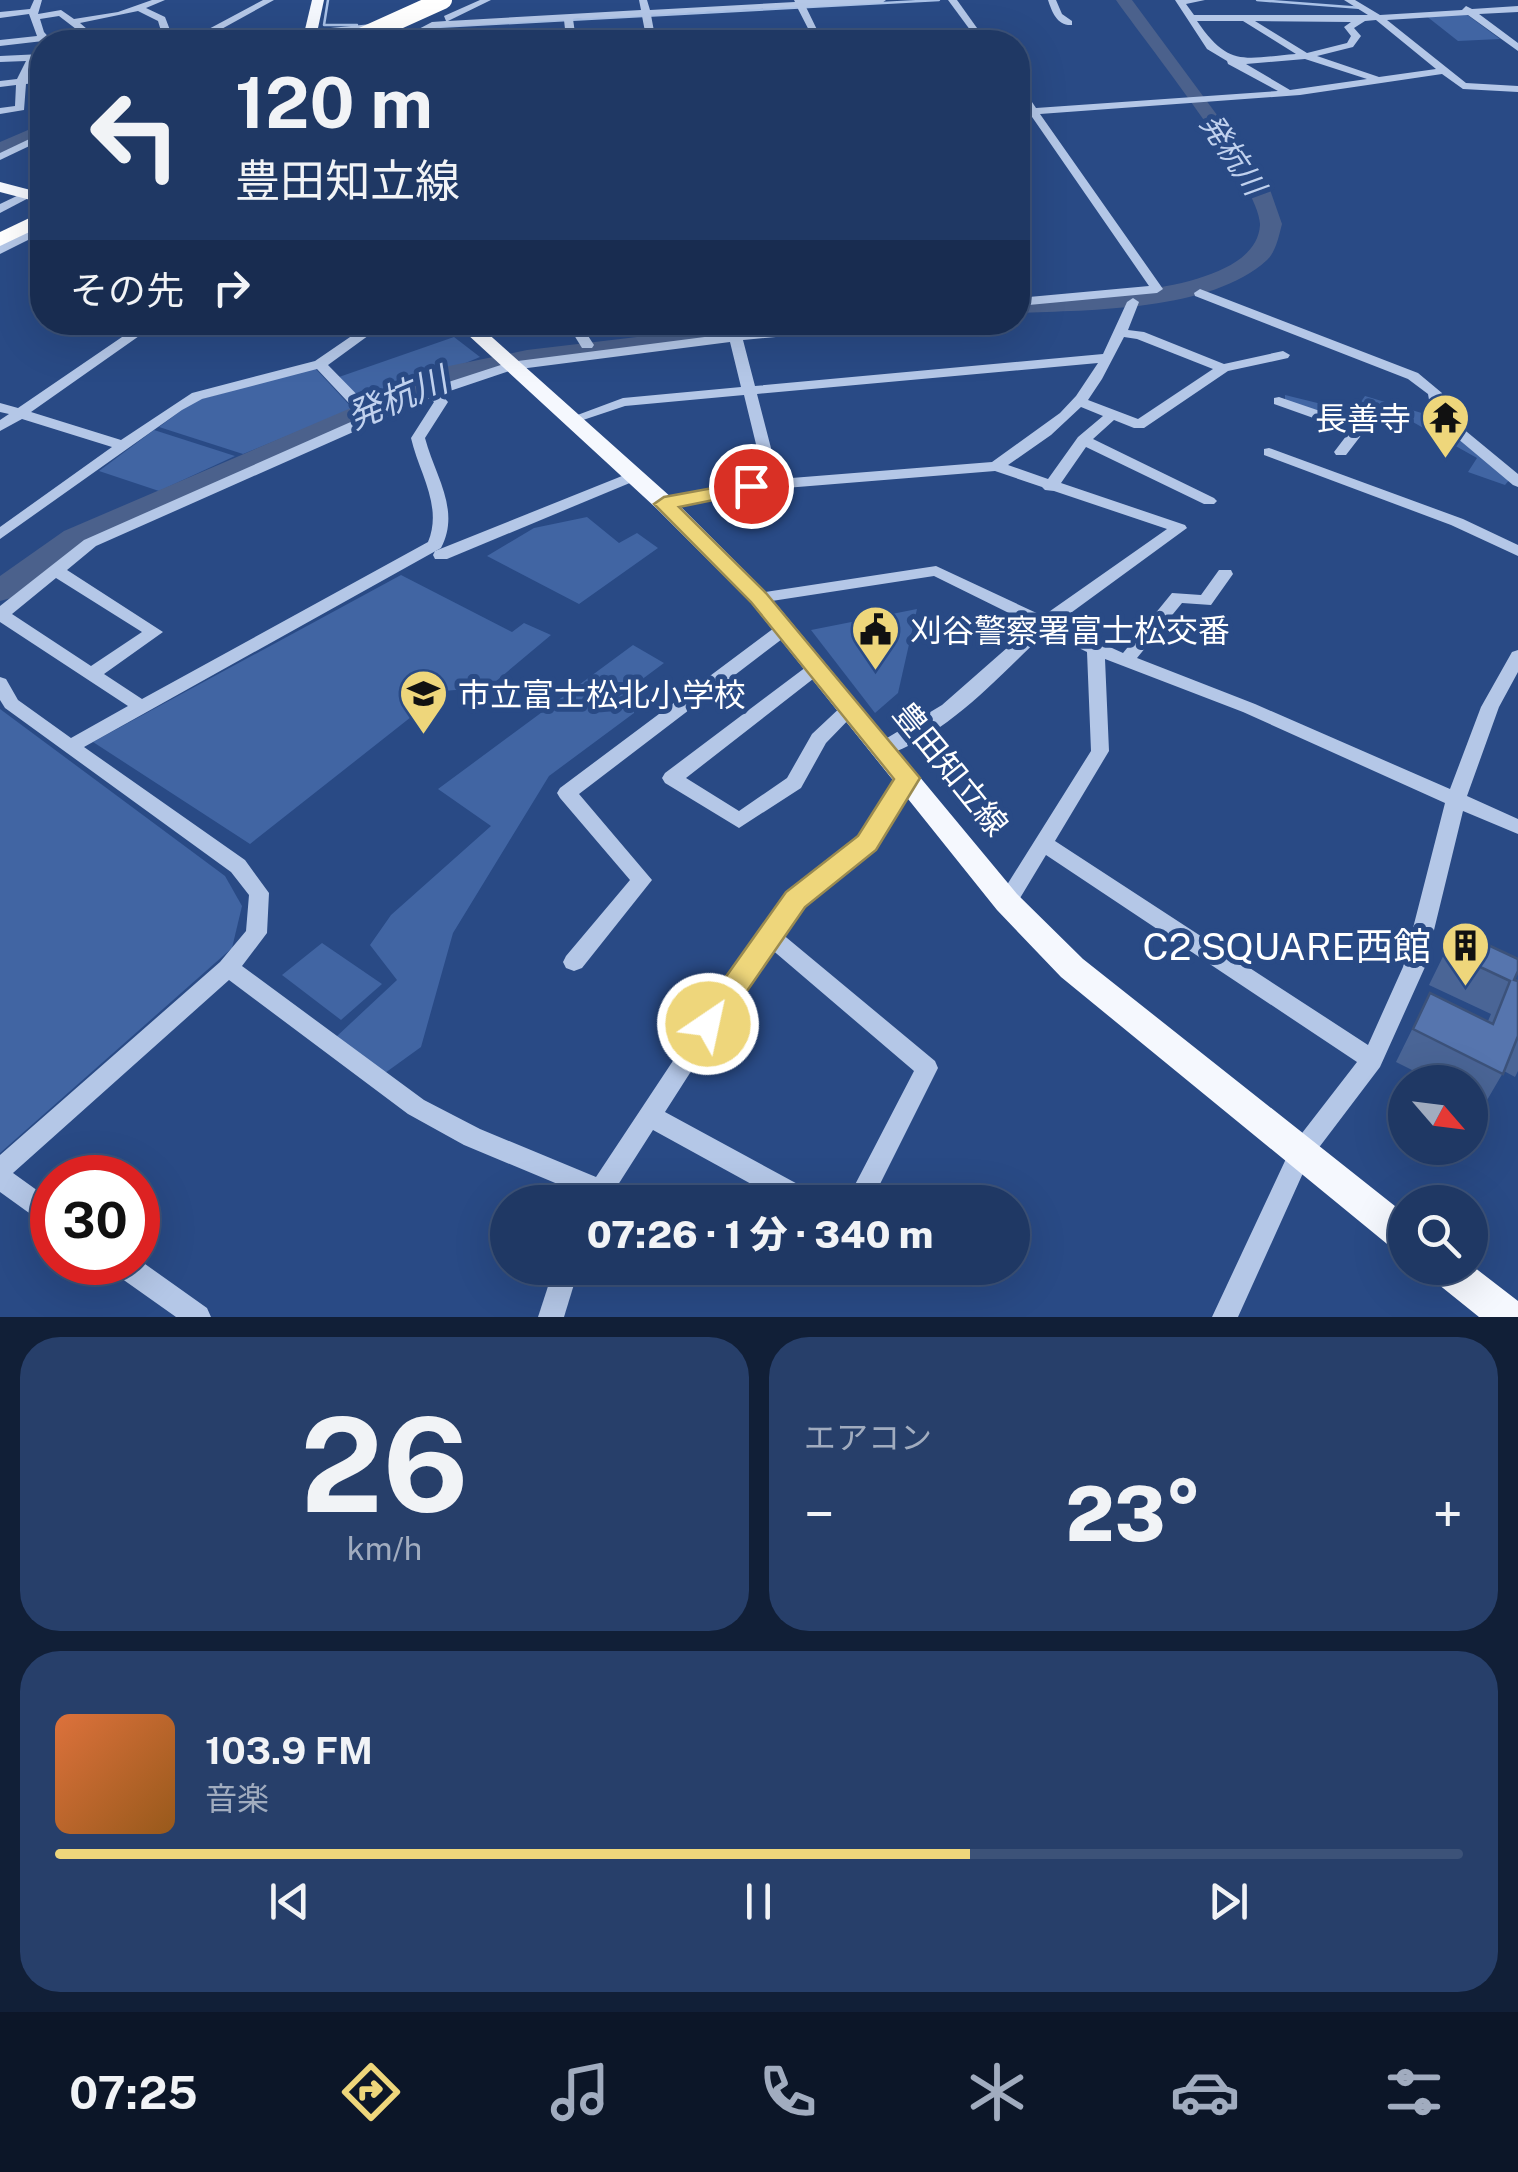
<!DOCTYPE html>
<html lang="ja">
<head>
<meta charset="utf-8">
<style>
  body { margin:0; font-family:"Public Sans","Noto Sans JP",sans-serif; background:#273f6a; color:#f1f3f6; height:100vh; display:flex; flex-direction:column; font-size:38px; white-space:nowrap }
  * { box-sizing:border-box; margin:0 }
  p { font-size:32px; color:#a1acbf }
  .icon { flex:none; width:55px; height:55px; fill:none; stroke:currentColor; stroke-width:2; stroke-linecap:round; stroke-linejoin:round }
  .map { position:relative; height:1317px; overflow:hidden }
  .side { display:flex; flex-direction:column; gap:20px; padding:20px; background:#111f37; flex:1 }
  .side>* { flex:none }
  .top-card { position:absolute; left:30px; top:30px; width:1000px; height:305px; border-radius:40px; box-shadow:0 10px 40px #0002,0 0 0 2px #3c5278; background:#1f3864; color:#f1f3f6; overflow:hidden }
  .needle { width:65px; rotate:118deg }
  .tools { position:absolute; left:1388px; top:1065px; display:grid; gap:20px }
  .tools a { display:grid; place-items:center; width:100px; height:100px; border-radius:50%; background:#1f3864; box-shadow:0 10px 40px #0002,0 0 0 2px #3c5278; font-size:50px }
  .speed { position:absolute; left:30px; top:1155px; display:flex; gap:20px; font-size:50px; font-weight:700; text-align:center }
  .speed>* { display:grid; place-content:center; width:130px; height:130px; border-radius:50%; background:#1f3864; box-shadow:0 10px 40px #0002,0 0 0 2px #3c5278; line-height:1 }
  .speed .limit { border:15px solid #d22; background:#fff; color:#111 }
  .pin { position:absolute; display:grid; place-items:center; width:85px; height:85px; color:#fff; margin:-42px; border:5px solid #fff; border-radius:50%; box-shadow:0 2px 10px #0007 }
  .me { position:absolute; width:110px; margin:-55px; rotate:34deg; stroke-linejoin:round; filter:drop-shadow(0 0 8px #0008) }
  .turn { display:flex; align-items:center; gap:35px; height:210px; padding:0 40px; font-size:45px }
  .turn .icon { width:130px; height:130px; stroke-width:2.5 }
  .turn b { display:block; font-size:70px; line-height:85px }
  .then { display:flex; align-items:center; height:95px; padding:0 40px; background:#0003; gap:20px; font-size:38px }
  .big { font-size:75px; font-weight:800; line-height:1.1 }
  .side .tile { flex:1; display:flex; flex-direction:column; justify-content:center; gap:15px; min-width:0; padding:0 35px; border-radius:40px; background:#273f6a }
  .side .dial { align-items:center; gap:0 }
  .dial b { font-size:130px; line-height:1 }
  .song { display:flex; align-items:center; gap:30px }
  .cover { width:120px; height:120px; border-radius:15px; background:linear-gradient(135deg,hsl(20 70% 55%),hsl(30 70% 35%)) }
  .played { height:10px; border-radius:5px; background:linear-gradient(90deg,#eed67b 65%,#3c5278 65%) }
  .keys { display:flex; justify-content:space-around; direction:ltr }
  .heat { display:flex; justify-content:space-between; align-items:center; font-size:55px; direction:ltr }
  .side .tiles { flex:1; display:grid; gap:20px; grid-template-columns:1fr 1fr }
  .tile:last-child { grid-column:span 2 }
  .trip { position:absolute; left:490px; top:1185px; width:540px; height:100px; border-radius:50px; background:#1f3864; box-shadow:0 10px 40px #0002,0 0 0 2px #3c5278; font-weight:800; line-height:100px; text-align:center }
  .dock { display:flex; height:160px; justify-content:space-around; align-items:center; background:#0c1628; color:#a1acbf }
  .dock .icon { width:70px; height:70px }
  .dock .selected { color:#eed67b }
  .dock b { font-size:45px; color:#f1f3f6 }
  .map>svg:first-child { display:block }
  .green { fill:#4165a3 }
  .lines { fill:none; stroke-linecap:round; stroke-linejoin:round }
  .stream { stroke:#a9c1e7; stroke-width:2.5 }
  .river { fill:#4b618c; fill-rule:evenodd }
  .minor { fill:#b4c7e7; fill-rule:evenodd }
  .major { fill:#f5f8fe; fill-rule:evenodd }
  .highway { fill:#fff; fill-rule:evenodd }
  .highway-bridge { stroke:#fff; stroke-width:18 }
  .wall { fill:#4a6596 }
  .building { fill:#5675ae; stroke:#3c527a; stroke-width:2.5 }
  .route { fill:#eed67b; stroke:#9b8b50; stroke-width:2.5 }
  .labels { text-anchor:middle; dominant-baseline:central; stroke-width:10; stroke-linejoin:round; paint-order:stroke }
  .far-water-label { font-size:30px; font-style:italic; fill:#c0d1ee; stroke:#294a85 }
  .poi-label { font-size:32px; fill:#fff; stroke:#294a85; text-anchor:start }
  .street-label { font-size:32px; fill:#fff; stroke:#294a85 }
  .water-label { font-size:35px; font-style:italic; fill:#c0d1ee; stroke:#294a85 }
  .near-poi-label { font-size:38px; fill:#fff; stroke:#294a85; text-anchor:end }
</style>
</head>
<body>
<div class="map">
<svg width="1518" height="1317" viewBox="0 0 1518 1317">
  <rect width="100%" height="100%" fill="#294a85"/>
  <g class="green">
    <path d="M1466,14L1500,39L1458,41L1425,15Z"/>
    <path d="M454,337L480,357L364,405L339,377Z"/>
    <path d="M315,368L353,409L243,454L159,427L194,401Z"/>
    <path d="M1285,395L1354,412L1365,396L1435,417L1510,479L1505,485L1468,472L1477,458L1411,421L1405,425L1378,416L1367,429L1285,401Z"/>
    <path d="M154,430L235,456L159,491L99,471Z"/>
    <path d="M587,517L619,543L637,533L658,548L579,604L487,556L534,528Z"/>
    <path d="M401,575L512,632L524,623L551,635L489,687L444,691L250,844L93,742Z"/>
    <path d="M917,609L898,693L875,713L811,630Z"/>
    <path d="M633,645L664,663L633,686L634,713L549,776L453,933L421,1047L385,1073L336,1037L397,980L370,945L391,915L491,826L438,789Z"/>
    <path d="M0,709L225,876L242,906L232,948L0,1153Z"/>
    <path d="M322,943L382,984L341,1020L282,975Z"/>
  </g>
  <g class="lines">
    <g class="stream">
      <path d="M328,0L324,25H357"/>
      <path d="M1257,0L1362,8"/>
      <path d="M436,27L939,0"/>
    </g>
    <g class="river">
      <path d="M1116,0H1132L1268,184L1282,224C1279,235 1276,252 1267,260C1212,311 1090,310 1018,313V299C1070,296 1256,297 1260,225C1262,187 1143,39 1116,0Z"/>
      <path d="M288,29L294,30V38L253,42Z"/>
      <path d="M42,124V137L0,156V142Z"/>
      <path d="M765,322H844L832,329L527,366L465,377L84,543L11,598L0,601V576L64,531L449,366L527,350Z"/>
    </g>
    <g class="minor">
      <path d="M34,0H42L38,14L61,10L74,19L118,12L152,0H165L146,8L165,17L170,30L190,39L263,0H274L198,42H182L165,35L141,42H129L161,31L158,21L138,11L80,23L102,42H93L59,16L40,19L44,32L53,42L43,41L0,46V40L37,36L29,14L0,18V12L30,9Z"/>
      <path d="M480,0H491L448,21L641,10L639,0H647L650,10L795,2L794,0H886L882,3L806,7L823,42H815L797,7L651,15L656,42H647L642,16L573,19L576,40L555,42L566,38L564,20L437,27L405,42H394L432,22L446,21L444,16Z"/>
      <path d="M948,0H957L987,42H979Z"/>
      <path d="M1048,0H1056L1062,14L1072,21V25C1057,26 1052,12 1048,0Z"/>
      <path d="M1175,0H1205L1186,4L1194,15H1368L1344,0H1355L1380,15L1462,10L1466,6L1472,9L1518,6V12L1479,14L1518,43V51L1468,15L1387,20L1466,83L1518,86V92L1463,89L1442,74L1300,95L1040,114L1163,289L1157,293L1018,306V298L1149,286L1030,114L1018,115V109L1026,108L1018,96V86L1022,87L1036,108L1278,91L1228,64L1227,61L1207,49ZM1376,20L1436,69L1379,77L1317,56L1353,47L1361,36L1354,28L1365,21ZM1197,21H1243L1296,54C1244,58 1229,68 1197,21ZM1255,21L1351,22L1344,27L1351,36L1347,43L1307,53ZM1305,59L1367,79L1290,90L1246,64Z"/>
      <path d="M382,23L387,26L385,28L274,42L310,30Z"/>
      <path d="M42,54V60H36L28,78L42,76V82L26,84L24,110L0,114V108L15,106L16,85L0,87V81L17,79L26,61L0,62V56Z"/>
      <path d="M42,133V140L0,160V153Z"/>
      <path d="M42,184V191L0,213V204Z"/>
      <path d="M38,226H42V233L0,254V245Z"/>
      <path d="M1200,289L1418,373L1442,393L1444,413L1518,474V487L1513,485L1432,417L1428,394L1408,379L1195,296L1194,293Z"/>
      <path d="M1133,298L1139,302L1128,330L1144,332L1224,364L1283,351L1290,355L1288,358L1228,371L1144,428H1134L1114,420L1093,439L1214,498L1217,501L1214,504H1204L1086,447L1061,483L1185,525L1187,528L1057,623L1123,653L1172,593L1201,595L1219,570H1231L1233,574L1211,605L1182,603L1137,658L1255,704L1450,789L1481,707L1512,652L1518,650V672L1499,707L1467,796L1518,819V834L1463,811L1425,967L1380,1067L1308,1162L1238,1317H1212L1292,1146L1357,1062L1046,855L1014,908L1007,910L1000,908L997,902L1000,896L1091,751L1087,652L1046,632C999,676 948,735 884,756L877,754L875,749L877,744L942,705L1033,625L934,576L759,603L751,598L759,593L936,566L1043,616L1167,529L1054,491L1045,490L1042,487L995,471L773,489L664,508L656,503L659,500L765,481L744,395L625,406L571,424L564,420L623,398L741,387L730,342L512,370L441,394L448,402L425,438C435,476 461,510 441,548L84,747L245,860L269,893L267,933L242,966L424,1100L480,1129L596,1177L761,928L788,894L860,838L901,773H915L918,778L874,848L802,906L781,933L935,1061L938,1068L871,1202H846L914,1071L770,948L665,1112L816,1194L819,1202H784L653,1130L607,1202H581L584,1195L464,1145L408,1114L229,980L13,1173L52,1201V1226L43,1223L0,1192V1155L220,962L246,931L249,895L231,872L5,708L0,700V677L6,679L18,700L71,738L128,706L0,622V606L84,540L362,417L317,369L202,399L182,410L0,539V527L112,447L22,419L0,431V420L9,414L0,412V403L18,408L144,322H159L31,412L121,440L192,393L315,361L372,322H387L328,365L374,412L427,389L510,362L728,334L726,322H739L741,333L851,322H905L899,326L743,340L755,386L1103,354L1127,302ZM1124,337L1137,339L1213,369L1138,419L1088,400L1102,379ZM1098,363L1076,396L1060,413L992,462L779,479L757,394ZM430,398L434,402L411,438C419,473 443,506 428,542L142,699L104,674L163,632L67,570L96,546ZM1081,407L1103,416L1078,437L1048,479L1008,465L1051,435ZM56,578L142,632L91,666L12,614ZM1105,659L1243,712L1445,803L1403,967L1368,1045L1055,841L1109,751Z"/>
      <path d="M566,322H579L594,345L592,348H582Z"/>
      <path d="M1279,397L1364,426L1366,429L1346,455H1336L1334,452L1350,431L1274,404V398Z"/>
      <path d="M1269,448L1463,519L1518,545V556L1451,525L1264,455V449Z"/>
      <path d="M632,472L637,474L640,477L637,480L447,559H435L433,555L435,551Z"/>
      <path d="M784,623L793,629L790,633L579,794L652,880L582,968L574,971L566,968L563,962L566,956L630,880L560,798L557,793L560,788L778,625Z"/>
      <path d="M816,662L822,664L825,668L822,672L686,778L739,811L787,778L812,734L844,704H856L859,708L856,712L826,743L801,788L739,828L665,783L662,778L665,773L810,664Z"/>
      <path d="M138,1259L207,1308L211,1317H176L111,1271L108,1262H138Z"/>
      <path d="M554,1268H579L564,1317H538Z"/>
    </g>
    <g class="major">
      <path d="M312,0H324L315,42H302Z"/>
      <path d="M0,182L42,193V203L0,192Z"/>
      <path d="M454,322H475L672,498L767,593L1017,894L1083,959L1405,1214V1253L1392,1248L1061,977L997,910L751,603L656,508Z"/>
      <path d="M1470,1264L1518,1301V1317H1479L1433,1280L1428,1268H1470Z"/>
    </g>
    <path class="highway" d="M42,212V226L0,246V232Z"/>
    <path class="highway-bridge" d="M350,42L443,0"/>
  </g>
  <path class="wall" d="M1456,930L1518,981V1071L1515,1077L1504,1071L1483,1107L1470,1100V1082H1436L1396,1062L1430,993L1488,1021L1491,1014L1429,985Z"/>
  <path class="building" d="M1456,930L1518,959V971L1514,980L1518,981V1036L1503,1074L1413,1029L1430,993L1493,1024L1510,981L1446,951Z"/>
  <path class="route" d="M751,481L761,486L758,491L679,507L766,593L920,778L876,850L805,907L718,1033L708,1037L698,1033L694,1024L698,1016L786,892L858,836L894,779L751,602L654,504L664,497Z"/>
  <defs>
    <symbol id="temple-pin" viewBox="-11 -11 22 30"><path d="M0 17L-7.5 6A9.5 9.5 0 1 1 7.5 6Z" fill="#eed67b" stroke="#294a85"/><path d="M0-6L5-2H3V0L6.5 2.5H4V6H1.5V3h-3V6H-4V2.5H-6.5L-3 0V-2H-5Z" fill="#111"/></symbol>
    <symbol id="civic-pin" viewBox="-11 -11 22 30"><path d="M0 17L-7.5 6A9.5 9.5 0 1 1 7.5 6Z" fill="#eed67b" stroke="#294a85"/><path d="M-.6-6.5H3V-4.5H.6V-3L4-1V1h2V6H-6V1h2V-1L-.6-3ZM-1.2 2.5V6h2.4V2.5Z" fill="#111"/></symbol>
    <symbol id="school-pin" viewBox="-11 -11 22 30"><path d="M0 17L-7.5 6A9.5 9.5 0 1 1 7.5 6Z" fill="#eed67b" stroke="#294a85"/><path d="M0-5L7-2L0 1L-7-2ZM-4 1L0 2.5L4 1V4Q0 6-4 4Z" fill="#111"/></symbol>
    <symbol id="building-pin" viewBox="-11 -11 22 30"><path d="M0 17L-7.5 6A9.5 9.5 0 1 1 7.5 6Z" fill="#eed67b" stroke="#294a85"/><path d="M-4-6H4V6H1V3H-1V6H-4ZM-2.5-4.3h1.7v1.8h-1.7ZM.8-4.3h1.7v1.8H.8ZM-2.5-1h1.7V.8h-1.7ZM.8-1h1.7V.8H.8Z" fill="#111"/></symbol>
  </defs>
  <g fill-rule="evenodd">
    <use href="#temple-pin" x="1418" y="390" width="55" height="75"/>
    <use href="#civic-pin" x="848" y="602" width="55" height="75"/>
    <use href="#school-pin" x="396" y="666" width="55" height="75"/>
    <use href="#building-pin" x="1438" y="918" width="55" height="75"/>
  </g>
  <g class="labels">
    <g class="far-water-label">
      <text transform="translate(1233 154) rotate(56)">発杭川</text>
    </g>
    <g class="poi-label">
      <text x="1411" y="418" text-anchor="end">長善寺</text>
      <text x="910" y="630">刈谷警察署富士松交番</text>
      <text x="458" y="694">市立富士松北小学校</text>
    </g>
    <g class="street-label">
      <text transform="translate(951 769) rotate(51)">豊田知立線</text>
    </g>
    <g class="water-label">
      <text transform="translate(397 398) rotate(-23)">発杭川</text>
    </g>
    <g class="near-poi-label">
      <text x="1431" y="946">C2 SQUARE西館</text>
    </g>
  </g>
</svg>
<div class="tools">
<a><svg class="needle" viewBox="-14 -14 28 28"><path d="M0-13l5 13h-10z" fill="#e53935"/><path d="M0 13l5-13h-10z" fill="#a1acbf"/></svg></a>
<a><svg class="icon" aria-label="search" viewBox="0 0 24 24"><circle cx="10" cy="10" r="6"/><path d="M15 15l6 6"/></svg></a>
</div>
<div class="speed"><div class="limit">30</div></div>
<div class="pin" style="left:751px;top:486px;background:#d93025"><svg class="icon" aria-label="arrive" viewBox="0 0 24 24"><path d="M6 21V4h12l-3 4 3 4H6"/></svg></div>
<svg class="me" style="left:708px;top:1024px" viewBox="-20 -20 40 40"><circle r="17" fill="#eed67b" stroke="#fff" stroke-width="3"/><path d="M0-11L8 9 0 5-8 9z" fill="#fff"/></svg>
<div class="trip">07:26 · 1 分 · 340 m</div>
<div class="top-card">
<div class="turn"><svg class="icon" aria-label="left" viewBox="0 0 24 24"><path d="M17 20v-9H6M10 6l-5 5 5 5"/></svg><div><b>120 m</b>豊田知立線</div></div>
<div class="then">その先<svg class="icon" aria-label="right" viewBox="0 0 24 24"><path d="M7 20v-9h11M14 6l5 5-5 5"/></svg></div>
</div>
</div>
<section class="side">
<div class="tiles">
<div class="tile dial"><b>26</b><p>km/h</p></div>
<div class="tile"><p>エアコン</p>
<div class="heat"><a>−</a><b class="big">23°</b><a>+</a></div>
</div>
<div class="tile">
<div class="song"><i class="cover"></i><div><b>103.9 FM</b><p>音楽</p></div></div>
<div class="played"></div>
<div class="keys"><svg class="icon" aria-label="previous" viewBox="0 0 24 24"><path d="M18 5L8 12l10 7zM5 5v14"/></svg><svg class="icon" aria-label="pause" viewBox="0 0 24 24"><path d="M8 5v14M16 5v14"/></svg><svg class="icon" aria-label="next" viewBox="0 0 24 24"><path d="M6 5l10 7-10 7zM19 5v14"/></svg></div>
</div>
</div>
</section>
<nav class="dock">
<b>07:25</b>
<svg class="icon selected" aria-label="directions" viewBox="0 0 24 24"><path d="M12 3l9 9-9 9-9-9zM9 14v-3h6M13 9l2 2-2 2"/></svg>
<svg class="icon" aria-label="music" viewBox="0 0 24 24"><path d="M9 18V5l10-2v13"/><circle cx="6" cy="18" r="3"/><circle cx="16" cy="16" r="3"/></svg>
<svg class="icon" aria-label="phone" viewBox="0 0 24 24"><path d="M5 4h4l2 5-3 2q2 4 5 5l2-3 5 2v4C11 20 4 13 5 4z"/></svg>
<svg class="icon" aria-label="climate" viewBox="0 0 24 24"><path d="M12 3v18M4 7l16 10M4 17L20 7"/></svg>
<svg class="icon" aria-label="car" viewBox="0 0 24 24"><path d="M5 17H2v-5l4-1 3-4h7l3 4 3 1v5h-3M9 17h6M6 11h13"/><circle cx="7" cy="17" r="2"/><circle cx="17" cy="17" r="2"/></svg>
<svg class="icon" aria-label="filters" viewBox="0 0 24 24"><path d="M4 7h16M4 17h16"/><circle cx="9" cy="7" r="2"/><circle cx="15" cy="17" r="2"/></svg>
</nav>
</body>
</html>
